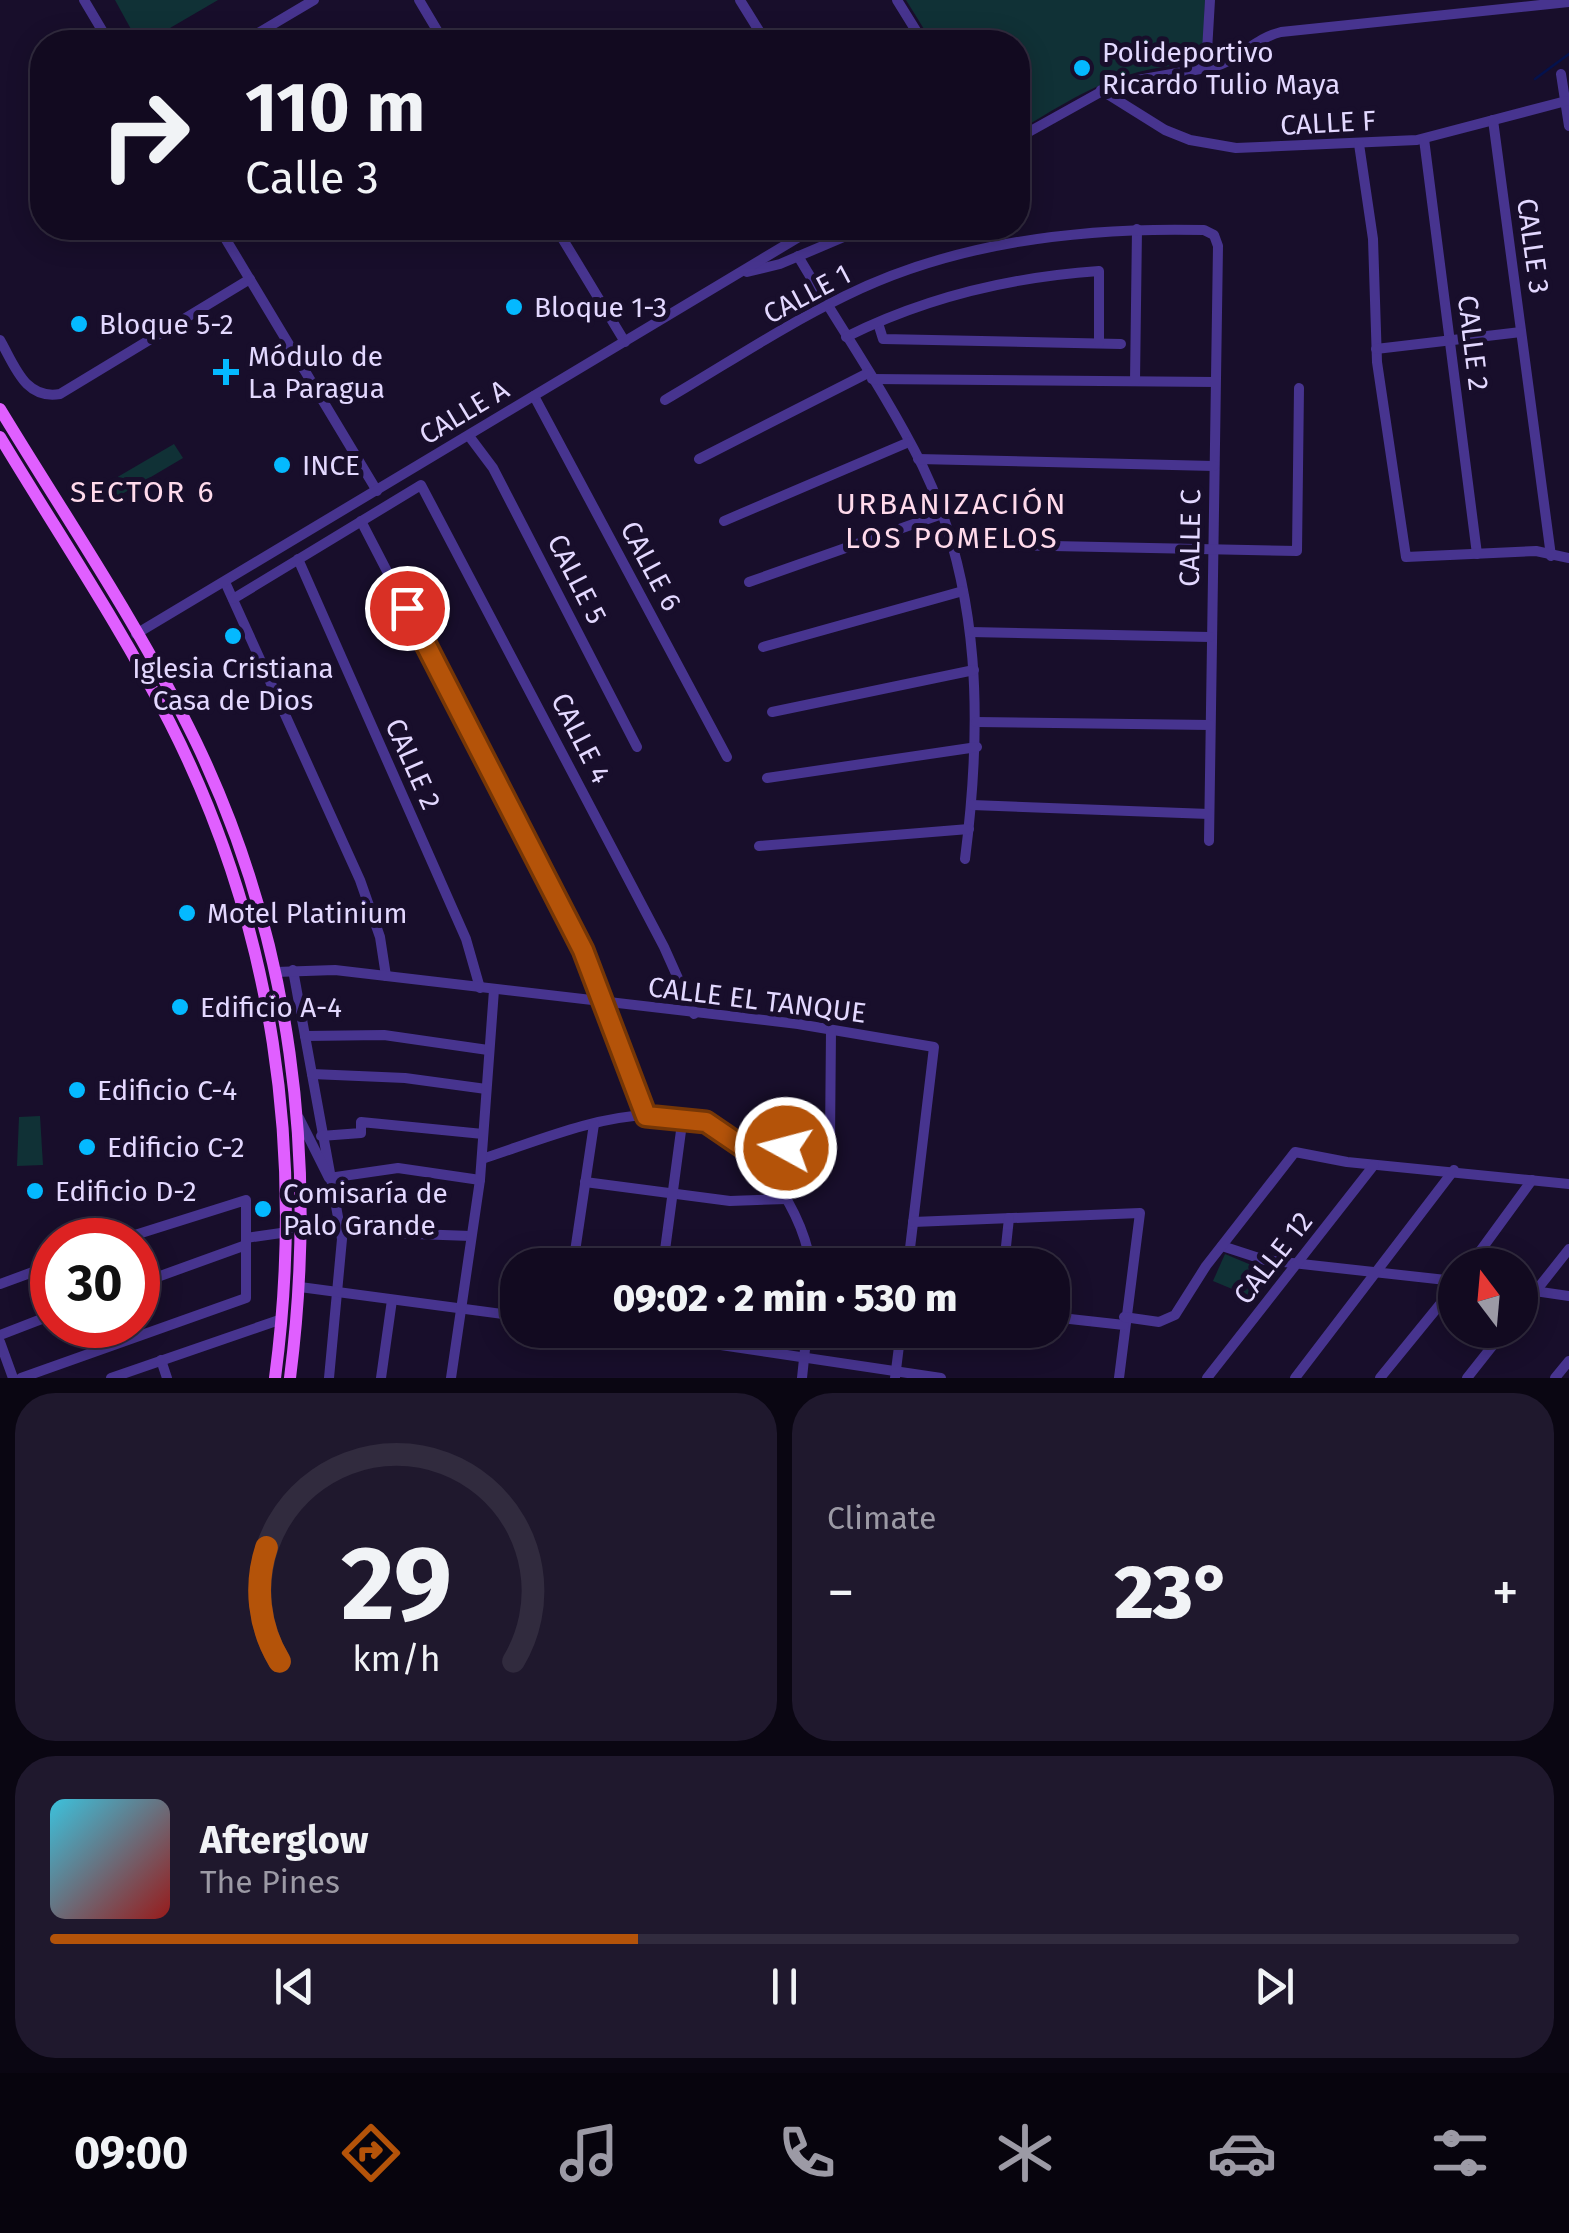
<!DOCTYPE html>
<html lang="en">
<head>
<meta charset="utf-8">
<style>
  body { margin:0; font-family:"Fira Sans",sans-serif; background:#1f182d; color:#f1f3f6; height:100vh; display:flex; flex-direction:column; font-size:38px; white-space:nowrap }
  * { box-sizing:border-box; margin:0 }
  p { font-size:32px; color:#9c9aa5 }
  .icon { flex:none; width:55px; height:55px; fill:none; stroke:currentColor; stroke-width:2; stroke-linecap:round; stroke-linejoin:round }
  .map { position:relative; height:1378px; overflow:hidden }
  .sheet { display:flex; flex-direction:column; gap:15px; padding:15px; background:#0a0612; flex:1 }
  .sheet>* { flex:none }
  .banner { position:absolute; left:30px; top:30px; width:1000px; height:210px; border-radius:40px; box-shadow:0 5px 25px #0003,0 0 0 2px #312b3e; background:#120a20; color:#f1f3f6; overflow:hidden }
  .needle { width:65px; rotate:344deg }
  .buttons { position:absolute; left:1438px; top:1248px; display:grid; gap:20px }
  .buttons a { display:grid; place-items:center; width:100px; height:100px; border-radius:50%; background:#120a20; box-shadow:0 5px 25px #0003,0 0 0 2px #312b3e; font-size:50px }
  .speed { position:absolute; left:30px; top:1218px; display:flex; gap:20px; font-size:50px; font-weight:700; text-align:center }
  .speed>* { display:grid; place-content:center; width:130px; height:130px; border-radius:50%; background:#120a20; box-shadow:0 5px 25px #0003,0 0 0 2px #312b3e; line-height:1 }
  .speed .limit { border:15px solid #d22; background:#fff; color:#111 }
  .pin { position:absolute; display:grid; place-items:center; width:85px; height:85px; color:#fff; margin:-42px; border:5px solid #fff; border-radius:50%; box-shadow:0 2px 10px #0007 }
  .me { position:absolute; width:110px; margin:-55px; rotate:277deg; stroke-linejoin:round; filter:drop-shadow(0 0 8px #0008) }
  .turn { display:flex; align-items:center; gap:35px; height:210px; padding:0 50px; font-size:45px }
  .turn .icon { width:130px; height:130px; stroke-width:2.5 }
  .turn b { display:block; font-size:70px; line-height:85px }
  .big { font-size:75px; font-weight:800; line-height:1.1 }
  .sheet .card { flex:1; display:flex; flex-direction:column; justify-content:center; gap:15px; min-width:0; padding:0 35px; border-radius:40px; background:#1f182d }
  .sheet .dial { align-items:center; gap:0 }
  .dial svg { height:260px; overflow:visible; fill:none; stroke:#312b3e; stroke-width:7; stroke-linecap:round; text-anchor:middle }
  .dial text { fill:#f1f3f6; stroke:none }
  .song { display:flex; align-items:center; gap:30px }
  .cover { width:120px; height:120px; border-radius:15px; background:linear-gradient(135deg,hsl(190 70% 55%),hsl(0 70% 35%)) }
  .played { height:10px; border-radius:5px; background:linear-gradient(90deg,#b45309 40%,#312b3e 40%) }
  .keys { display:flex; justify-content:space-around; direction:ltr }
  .heat { display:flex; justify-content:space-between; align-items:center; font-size:55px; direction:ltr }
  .sheet .tiles { flex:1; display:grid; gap:15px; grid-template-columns:1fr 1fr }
  .card:last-child { grid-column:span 2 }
  .trip { position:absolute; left:500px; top:1248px; width:570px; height:100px; border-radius:40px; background:#120a20; box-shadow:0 5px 25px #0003,0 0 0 2px #312b3e; font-weight:800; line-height:100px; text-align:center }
  .dock { display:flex; height:160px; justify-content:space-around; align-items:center; background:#07040d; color:#9c9aa5 }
  .dock .icon { width:70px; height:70px }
  .dock .on { color:#b45309 }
  .dock b { font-size:45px; color:#f1f3f6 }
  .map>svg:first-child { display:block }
  .green { fill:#103136 }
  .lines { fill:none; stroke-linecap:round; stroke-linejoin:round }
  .stream { stroke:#04124d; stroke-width:2.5 }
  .minor { stroke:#47348f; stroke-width:10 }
  .major { stroke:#e05fff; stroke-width:12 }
  .route-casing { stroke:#753606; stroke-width:25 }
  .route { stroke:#b45309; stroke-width:18 }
  .poi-dot { fill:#04b9ff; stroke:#180e2b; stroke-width:4 }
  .labels { text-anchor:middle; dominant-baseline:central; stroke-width:10; stroke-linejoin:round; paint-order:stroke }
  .poi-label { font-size:28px; fill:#e3d8ff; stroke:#180e2b; text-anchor:start }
  .street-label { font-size:28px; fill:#e3d8ff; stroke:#180e2b }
  .neighbourhood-label { font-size:30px; letter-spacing:2.5px; fill:#ffdaeb; stroke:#180e2b }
</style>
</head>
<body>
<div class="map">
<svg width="1569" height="1378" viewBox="0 0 1569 1378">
  <rect width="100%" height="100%" fill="#180e2b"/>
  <g class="green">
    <path d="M115,0H218L146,42H138Z"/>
    <path d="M906,0H1205L1203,63C1121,67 1086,90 1018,131V42H932Z"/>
    <path d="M174,444L183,458L117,497L109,482Z"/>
    <path d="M40,1116L43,1165L17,1166L19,1117Z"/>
    <path d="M1225,1254L1268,1272L1256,1299L1213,1281Z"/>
  </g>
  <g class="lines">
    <path class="stream" d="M1535,79L1569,54"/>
    <g class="minor">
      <path d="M84,0L109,42"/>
      <path d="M419,0L444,42"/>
      <path d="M740,0L766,42"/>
      <path d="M897,0L923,42"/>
      <path d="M243,42L314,0"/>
      <path d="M1206,68C1235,65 1252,39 1281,32L1569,2"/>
      <path d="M1561,74L1569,126"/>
      <path d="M1101,90L1165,130L1190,140L1236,148L1417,140L1566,101"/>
      <path d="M1493,120L1551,556"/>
      <path d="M1018,138L1115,84L1206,68L1210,0"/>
      <path d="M1424,139L1477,554"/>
      <path d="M1359,144L1373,239L1377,362L1406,557L1536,551L1569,558"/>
      <path d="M219,228L377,491"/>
      <path d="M556,228L625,342"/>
      <path d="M798,256C839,326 886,393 922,465C982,589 982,726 965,859"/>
      <path d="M747,272L780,264L865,228"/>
      <path d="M878,323L883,339L1121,344"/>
      <path d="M846,337C924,298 1012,277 1099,271V343"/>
      <path d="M0,340C15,366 25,400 60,394L250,279"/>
      <path d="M1376,349L1521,332"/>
      <path d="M872,379L1215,382"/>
      <path d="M1135,381L1137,229"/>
      <path d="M534,396L727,757"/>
      <path d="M665,400C725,365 783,326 845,296C956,241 1082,227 1204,230L1214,235L1218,246L1209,841"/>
      <path d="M469,436L493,468L637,747"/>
      <path d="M699,459L868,373"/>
      <path d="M918,459L1214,466"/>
      <path d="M361,521L583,950L646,1116"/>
      <path d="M724,521L909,442"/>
      <path d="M951,544L1297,551L1299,388"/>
      <path d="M298,559L466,939L480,988"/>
      <path d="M225,582L360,880L380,937L386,976"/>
      <path d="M749,582L942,514"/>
      <path d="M233,599L421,485L664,947L694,1014"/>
      <path d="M970,632L1210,637"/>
      <path d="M136,634L814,228"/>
      <path d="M763,647L963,591"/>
      <path d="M772,712L974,670"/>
      <path d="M976,722L1210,725"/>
      <path d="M767,778L977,747"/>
      <path d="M972,805L1209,814"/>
      <path d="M759,846L969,829"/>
      <path d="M293,970L342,1239L329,1378"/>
      <path d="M276,972L335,970L798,1024L934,1047L908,1265"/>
      <path d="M305,1036L384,1035L488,1050"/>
      <path d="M312,1074L405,1078L486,1089"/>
      <path d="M299,1118L329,1178L398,1168L480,1180"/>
      <path d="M321,1136L361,1133V1122L483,1134"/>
      <path d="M750,1152L830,1140L831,1030"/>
      <path d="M482,1159C578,1128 688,1073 765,1169C788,1196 805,1230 811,1265"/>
      <path d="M585,1182L730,1201L786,1199"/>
      <path d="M913,1222L1140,1213L1119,1378"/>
      <path d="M303,1230L471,1236"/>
      <path d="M246,1238L288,1232"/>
      <path d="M1222,1246L1265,1260L1455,1281"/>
      <path d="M575,1255L655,1265"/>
      <path d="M573,1265L594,1124"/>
      <path d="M663,1265L683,1116"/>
      <path d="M1004,1265L1009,1218"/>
      <path d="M1470,1265L1532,1180"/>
      <path d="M0,1284L52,1265"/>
      <path d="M138,1284L246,1245"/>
      <path d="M300,1287L518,1316"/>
      <path d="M1520,1289L1569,1296"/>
      <path d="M1520,1311L1569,1249"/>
      <path d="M1052,1317L1124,1325"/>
      <path d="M1124,1317L1159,1322L1175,1315L1206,1266L1295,1152L1347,1162L1569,1184"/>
      <path d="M620,1330L941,1378"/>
      <path d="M0,1335L52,1315"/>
      <path d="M0,1342L13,1378"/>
      <path d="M161,1360L167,1378"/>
      <path d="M21,1378L246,1298V1200L119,1240"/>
      <path d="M111,1378L282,1319"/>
      <path d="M381,1378L392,1300"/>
      <path d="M451,1378L480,1180L494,990"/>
      <path d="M802,1378L807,1330"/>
      <path d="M895,1378L901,1330"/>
      <path d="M1207,1378L1374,1165"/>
      <path d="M1295,1378L1454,1170"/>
      <path d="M1380,1378L1455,1286"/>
      <path d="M1467,1378L1505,1330"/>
      <path d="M1555,1378L1569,1361"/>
    </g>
    <g class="major">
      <path d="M0,409C66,518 140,626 196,742C292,942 318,1159 290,1378"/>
      <path d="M0,437C57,532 120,625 170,723C274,928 305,1152 275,1378"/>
    </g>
  </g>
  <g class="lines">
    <defs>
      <path id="route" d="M407,608L583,950L646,1116L706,1122L750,1152L786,1148"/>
    </defs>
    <use href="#route" class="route-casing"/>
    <use href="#route" class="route"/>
  </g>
  <g class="poi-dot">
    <circle cx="1082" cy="68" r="10"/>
    <circle cx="514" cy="307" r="10"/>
    <circle cx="79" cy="324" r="10"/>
    <path d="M221 357h10v10h10v10h-10v10h-10v-10h-10v-10h10z"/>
    <circle cx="282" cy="465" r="10"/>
    <circle cx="233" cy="636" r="10"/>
    <circle cx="187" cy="913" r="10"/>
    <circle cx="180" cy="1007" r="10"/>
    <circle cx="77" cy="1090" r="10"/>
    <circle cx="87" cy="1147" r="10"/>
    <circle cx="35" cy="1191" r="10"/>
    <circle cx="263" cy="1209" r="10"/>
  </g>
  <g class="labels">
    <g class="poi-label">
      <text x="1102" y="52">Polideportivo<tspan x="1102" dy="32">Ricardo Tulio Maya</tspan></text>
      <text x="534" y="307">Bloque 1-3</text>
      <text x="99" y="324">Bloque 5-2</text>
      <text x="248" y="356">Módulo de<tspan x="248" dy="32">La Paragua</tspan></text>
      <text x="302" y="465">INCE</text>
      <text x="233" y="668" text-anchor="middle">Iglesia Cristiana<tspan x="233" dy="32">Casa de Dios</tspan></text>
      <text x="207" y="913">Motel Platinium</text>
      <text x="200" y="1007">Edificio A-4</text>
      <text x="97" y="1090">Edificio C-4</text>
      <text x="107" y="1147">Edificio C-2</text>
      <text x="55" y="1191">Edificio D-2</text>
      <text x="283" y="1193">Comisaría de<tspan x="283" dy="32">Palo Grande</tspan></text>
    </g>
    <g class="street-label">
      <text transform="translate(1328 123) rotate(-3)">CALLE F</text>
      <text transform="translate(1533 246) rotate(82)">CALLE 3</text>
      <text transform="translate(807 294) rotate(-28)">CALLE 1</text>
      <text transform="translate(1473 343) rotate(83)">CALLE 2</text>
      <text transform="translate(464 412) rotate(-31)">CALLE A</text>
      <text transform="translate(1190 538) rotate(-89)">CALLE C</text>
      <text transform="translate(651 566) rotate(62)">CALLE 6</text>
      <text transform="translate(577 579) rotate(63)">CALLE 5</text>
      <text transform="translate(581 738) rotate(63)">CALLE 4</text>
      <text transform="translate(413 764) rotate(66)">CALLE 2</text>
      <text transform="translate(757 1000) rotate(7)">CALLE EL TANQUE</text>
      <text transform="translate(1273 1258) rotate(-52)">CALLE 12</text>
    </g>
    <g class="neighbourhood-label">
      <text x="143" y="492">SECTOR 6</text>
      <text x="952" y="504">URBANIZACIÓN<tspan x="952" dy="34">LOS POMELOS</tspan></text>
    </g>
  </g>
</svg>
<div class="buttons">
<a><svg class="needle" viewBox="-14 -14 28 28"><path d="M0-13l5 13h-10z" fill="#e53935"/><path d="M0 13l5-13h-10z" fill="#9c9aa5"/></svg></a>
</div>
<div class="speed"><div class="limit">30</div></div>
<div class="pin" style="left:407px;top:608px;background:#d93025"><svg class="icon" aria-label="arrive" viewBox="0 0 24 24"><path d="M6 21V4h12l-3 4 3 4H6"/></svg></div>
<svg class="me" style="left:786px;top:1148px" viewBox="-20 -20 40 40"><circle r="17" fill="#b45309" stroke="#fff" stroke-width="3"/><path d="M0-11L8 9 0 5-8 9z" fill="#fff"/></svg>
<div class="trip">09:02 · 2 min · 530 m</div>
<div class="banner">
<div class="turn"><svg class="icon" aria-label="right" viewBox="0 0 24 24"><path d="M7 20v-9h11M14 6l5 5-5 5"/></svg><div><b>110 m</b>Calle 3</div></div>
</div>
</div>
<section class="sheet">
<div class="tiles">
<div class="card dial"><svg viewBox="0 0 100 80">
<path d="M14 69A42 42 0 1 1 86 69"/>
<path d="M14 69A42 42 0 0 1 10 34" stroke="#b45309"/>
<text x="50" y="56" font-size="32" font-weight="700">29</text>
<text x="50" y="72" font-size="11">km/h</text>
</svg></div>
<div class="card"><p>Climate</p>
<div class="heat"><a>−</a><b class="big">23°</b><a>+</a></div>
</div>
<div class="card">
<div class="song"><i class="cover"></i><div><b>Afterglow</b><p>The Pines</p></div></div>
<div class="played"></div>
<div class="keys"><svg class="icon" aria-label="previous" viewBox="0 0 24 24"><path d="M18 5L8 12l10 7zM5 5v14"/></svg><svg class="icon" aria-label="pause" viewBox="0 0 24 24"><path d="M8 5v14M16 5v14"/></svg><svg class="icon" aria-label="next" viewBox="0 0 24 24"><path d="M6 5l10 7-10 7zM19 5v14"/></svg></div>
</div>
</div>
</section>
<nav class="dock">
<b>09:00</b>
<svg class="icon on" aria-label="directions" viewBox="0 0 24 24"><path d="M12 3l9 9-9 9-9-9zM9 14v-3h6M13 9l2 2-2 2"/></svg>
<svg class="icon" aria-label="music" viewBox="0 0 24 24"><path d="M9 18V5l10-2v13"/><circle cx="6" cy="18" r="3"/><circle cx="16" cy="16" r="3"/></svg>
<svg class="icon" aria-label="phone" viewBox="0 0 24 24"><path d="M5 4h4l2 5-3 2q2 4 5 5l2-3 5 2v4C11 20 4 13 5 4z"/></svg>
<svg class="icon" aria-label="climate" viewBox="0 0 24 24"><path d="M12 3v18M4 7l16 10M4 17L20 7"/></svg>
<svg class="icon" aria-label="car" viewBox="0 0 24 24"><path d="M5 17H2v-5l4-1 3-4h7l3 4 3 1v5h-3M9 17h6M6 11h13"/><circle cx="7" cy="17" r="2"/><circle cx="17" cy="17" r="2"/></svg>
<svg class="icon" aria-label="filters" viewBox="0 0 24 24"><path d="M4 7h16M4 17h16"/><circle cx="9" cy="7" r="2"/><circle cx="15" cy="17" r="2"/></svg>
</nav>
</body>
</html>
